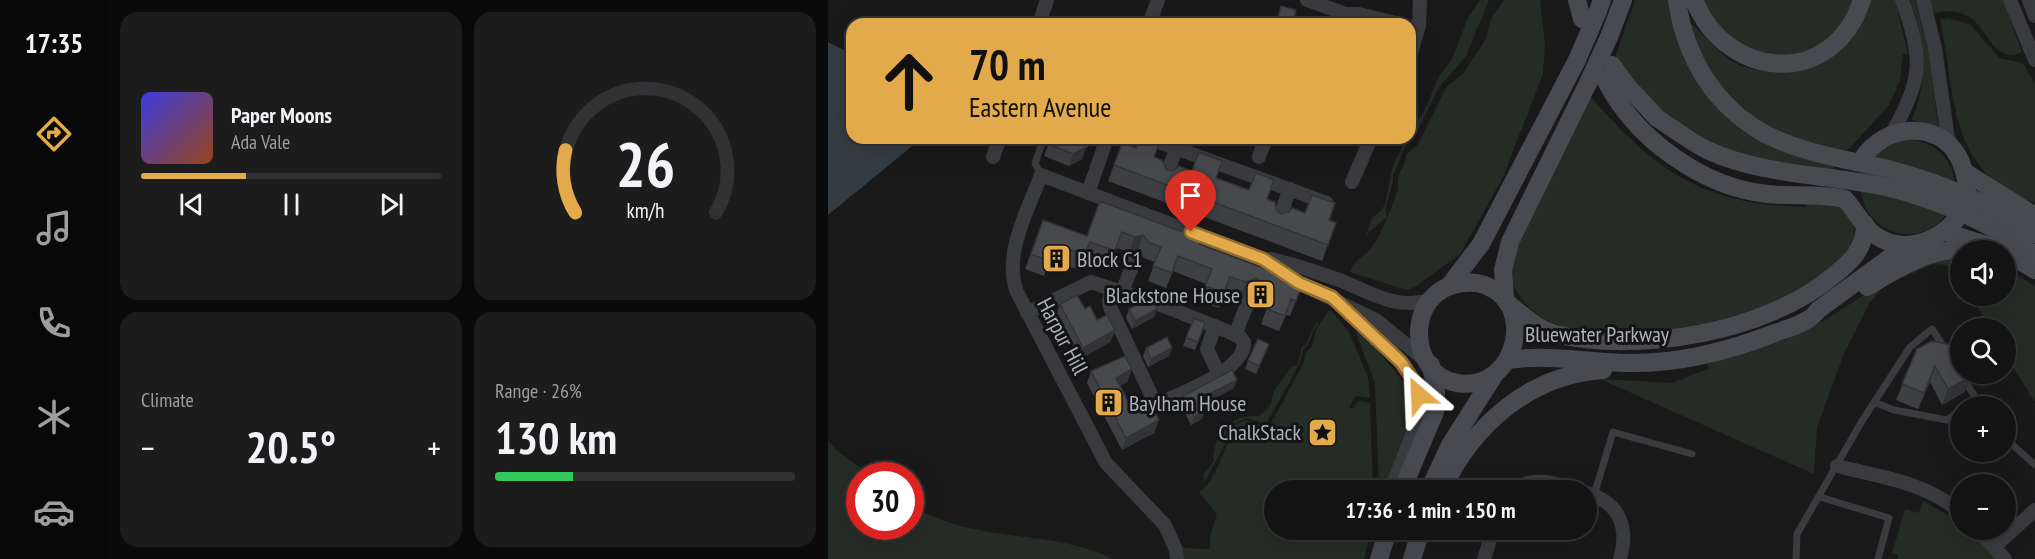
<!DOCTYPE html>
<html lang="en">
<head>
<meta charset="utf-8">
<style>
  body { margin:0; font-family:"PT Sans Narrow",sans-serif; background:#1c1c1d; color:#f1f3f6; height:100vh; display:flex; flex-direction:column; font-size:22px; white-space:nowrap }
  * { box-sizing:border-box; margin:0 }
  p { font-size:20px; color:#9d9ea0 }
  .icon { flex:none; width:33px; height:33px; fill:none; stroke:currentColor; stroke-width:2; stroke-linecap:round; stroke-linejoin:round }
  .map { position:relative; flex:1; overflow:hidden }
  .side { display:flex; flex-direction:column; gap:12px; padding:12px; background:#0a0a0b; width:720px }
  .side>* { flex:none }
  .banner { position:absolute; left:18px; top:18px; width:570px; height:126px; border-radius:18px; box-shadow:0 6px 24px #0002,0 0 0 2px #323234; background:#e2aa4a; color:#111; overflow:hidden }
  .fabs { position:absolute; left:1122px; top:240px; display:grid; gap:12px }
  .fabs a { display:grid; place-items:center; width:66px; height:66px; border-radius:50%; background:#131314; box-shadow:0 6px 24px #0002,0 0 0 2px #323234; font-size:30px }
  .speed { position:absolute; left:18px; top:462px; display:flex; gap:12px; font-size:30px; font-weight:700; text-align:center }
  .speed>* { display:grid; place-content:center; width:78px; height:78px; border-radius:50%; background:#131314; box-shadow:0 6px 24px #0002,0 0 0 2px #323234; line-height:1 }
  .speed .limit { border:9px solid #d22; background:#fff; color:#111 }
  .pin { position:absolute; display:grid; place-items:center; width:51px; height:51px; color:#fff; margin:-62px -26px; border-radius:50% 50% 50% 0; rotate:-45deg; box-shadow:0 0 6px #0007 }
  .pin .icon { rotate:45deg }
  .me { position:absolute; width:66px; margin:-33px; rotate:334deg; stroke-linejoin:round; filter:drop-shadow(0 0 4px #0008) }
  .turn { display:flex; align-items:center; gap:21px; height:126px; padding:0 24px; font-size:27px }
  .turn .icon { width:78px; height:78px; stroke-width:2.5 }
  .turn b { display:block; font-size:42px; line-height:51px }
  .big { font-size:45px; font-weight:600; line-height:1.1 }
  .side .tile { flex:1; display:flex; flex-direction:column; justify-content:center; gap:9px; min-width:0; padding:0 21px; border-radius:18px; background:#1c1c1d }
  .side .dial { align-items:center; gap:0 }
  .dial svg { height:156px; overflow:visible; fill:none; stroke:#323234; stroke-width:7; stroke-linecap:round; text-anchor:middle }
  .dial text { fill:#f1f3f6; stroke:none }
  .song { display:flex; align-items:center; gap:18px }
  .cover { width:72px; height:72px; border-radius:9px; background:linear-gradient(135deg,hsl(240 70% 55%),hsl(20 70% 35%)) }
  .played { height:6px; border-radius:3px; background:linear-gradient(90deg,#e2aa4a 35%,#323234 35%) }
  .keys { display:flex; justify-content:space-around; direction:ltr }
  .heat { display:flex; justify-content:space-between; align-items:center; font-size:33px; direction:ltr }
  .charge { height:9px; border-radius:4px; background:linear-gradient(90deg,#34c759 26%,#323234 0) }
  .side .tiles { flex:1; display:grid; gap:12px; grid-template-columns:repeat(2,1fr) }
  .trip { position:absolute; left:436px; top:480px; width:333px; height:60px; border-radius:30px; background:#131314; box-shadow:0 6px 24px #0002,0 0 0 2px #323234; font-weight:600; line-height:60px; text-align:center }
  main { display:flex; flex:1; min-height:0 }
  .tab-bar { display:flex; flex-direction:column; width:108px; justify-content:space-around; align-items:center; background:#080808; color:#9d9ea0 }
  .tab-bar .icon { width:42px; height:42px }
  .tab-bar .selected { color:#e2aa4a }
  .tab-bar b { font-size:27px; color:#f1f3f6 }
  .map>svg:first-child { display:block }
  .green { fill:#252c26 }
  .water { fill:#333c42 }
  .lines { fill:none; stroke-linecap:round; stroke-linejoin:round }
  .lane { stroke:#3a3b3f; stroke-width:7 }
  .street { stroke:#3a3b3f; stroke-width:14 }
  .secondary { stroke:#484a4f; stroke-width:18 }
  .secondary-bridge { stroke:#484a4f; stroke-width:18 }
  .wall { fill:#3e3f42 }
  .shaded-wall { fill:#323336 }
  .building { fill:#48494d; stroke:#323336; stroke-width:1.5 }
  .route-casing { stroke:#936e30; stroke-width:15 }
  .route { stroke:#e2aa4a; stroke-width:10 }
  .labels { text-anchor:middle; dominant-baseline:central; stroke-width:6; stroke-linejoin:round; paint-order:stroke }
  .poi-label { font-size:22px; fill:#acb1b9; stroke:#141416; text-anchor:start }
  .street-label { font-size:22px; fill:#acb1b9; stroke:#141416 }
</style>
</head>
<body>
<main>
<nav class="tab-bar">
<b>17:35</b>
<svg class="icon selected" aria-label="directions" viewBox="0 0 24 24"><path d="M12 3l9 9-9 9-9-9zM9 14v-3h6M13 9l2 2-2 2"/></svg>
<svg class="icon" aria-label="music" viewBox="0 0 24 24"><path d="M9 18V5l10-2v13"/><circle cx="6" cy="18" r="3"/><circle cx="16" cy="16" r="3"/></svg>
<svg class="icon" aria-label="phone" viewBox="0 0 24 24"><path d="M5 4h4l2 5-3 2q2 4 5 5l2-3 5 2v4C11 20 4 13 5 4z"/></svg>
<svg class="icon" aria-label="climate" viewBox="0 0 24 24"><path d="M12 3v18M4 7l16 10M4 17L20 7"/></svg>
<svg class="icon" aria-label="car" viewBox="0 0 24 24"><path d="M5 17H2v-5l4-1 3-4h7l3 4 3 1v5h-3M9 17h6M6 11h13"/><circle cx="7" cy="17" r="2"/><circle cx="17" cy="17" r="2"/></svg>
</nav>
<section class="side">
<div class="tiles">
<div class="tile">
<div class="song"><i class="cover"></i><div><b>Paper Moons</b><p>Ada Vale</p></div></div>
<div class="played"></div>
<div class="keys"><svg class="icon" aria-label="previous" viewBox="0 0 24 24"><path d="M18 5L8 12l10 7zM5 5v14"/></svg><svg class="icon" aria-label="pause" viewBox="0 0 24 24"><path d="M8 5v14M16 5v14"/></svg><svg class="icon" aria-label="next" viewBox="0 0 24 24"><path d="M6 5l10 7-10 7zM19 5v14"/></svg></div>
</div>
<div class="tile dial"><svg viewBox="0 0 100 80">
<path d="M14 69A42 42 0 1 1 86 69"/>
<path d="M14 69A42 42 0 0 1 9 37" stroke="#e2aa4a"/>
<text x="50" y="56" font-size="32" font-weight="700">26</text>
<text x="50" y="72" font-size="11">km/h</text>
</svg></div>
<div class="tile"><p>Climate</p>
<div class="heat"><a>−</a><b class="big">20.5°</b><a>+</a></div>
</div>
<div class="tile"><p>Range · 26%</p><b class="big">130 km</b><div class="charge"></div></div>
</div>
</section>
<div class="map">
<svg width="1207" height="559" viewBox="0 0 1207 559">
  <rect width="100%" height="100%" fill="#19191a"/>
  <g class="green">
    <path d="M652,0H661L638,56L611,87L589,132C576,141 572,163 565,175C566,190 555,203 559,217L538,235L544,218L553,211L557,204L564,169L571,153L600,103L610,78L624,59L640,18Z"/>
    <path d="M676,0H712L717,45L715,74L674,179L632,254L587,287L578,290L522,272C528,257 535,259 543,248C552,237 565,206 569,192C571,187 569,182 570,178C572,169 578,165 578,155L590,144L619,86L634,75L649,53L658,38L663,19Z"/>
    <path d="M807,0H841C848,63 887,127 949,149C967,156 987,160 1006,166L1005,172C947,163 887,154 838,118C821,104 802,75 787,58Z"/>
    <path d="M867,0H1030L1025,13L982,55L923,56Z"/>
    <path d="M1043,0H1067L1080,54H1075L1072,80L1061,105L1018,152L949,133L910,106L878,68L862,24C868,25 891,53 902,60C931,77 952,72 981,62C990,59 1000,57 1008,53C1025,42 1038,19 1043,0Z"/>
    <path d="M1082,0H1087L1102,56L1110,127L1084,120C1101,79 1096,41 1082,0Z"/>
    <path d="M1101,0H1175L1194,52C1165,66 1160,25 1138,15C1127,10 1117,11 1106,13Z"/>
    <path d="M1120,18L1143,25L1171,58L1195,63L1207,84V203C1118,170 1129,98 1112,19Z"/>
    <path d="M762,96C828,172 875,205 979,207L978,200L1013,206L1027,220L1025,249C1009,262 991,282 972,291C911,322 740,366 693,298C689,292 684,285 683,278C681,266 688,250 692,238Z"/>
    <circle cx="1080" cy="187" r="47"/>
    <path d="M1132,253V280L1118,265L1106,264L1057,285L1042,302L1017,351L989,427L986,474L772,379L844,383L880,369V363L956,340L999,319L1068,274Z"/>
    <path d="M1178,268L1207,286V402L1178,356V328H1162L1143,296H1178Z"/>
    <path d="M502,309L521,332L540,377L542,398L527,396L521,408L525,409L530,401L542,403L545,490H447V530H543L536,559H354V548L382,549V536L389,514L371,492C387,485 399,440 408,424L419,420L438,428L442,426L476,362L478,352L484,347L488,329Z"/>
    <path d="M489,321L490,325C482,332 484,343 475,350C475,363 446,408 438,424L418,418L403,425L400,439L376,483L375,475L386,461C382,449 396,425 407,420C415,416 422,416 431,416C448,404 440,402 448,388C453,380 458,377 461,369L469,365L474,346L477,345Z"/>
    <path d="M531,329L577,383C589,416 567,458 557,490H551L547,383L528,333Z"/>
    <path d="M0,440L9,451L43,475L32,476V526H82L83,505C147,545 222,528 285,559H0Z"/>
    <path d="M1095,501L1132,522V530H1140L1171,559H1069L1070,555L1064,553L1077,509L1091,513Z"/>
  </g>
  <path class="water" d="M0,42L24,54V138H94L0,215Z"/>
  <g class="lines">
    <g class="lane">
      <path d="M213,175L207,163L216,138"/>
      <path d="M1135,378L1153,406"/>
      <path d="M1046,402L1066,410L1119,420L1132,411"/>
      <path d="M1178,439L1207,465"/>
      <path d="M766,495L785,432L864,454"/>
      <path d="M992,497L1061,518L1050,559"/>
      <path d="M968,559L969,534L1034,421L1082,347L1104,329L1117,349"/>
    </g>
    <g class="street">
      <path d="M479,0L518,14H531L572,24"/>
      <path d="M1095,0L1107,48L1121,146"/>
      <path d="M1182,0L1207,60"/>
      <path d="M1201,0L1207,16"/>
      <path d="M211,24L219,0"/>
      <path d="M321,24L330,0"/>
      <path d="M582,56L591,26L592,0"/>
      <path d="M1064,133C1095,77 1095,60 1074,0"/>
      <path d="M320,138L499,203"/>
      <path d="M165,157L172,138"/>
      <path d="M431,157L438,138"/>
      <path d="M337,178L349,147"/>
      <path d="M524,182L543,138"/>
      <path d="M260,193L279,138"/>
      <path d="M450,221L462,189"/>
      <path d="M443,259C467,264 491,273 514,281C543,293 569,310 602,300"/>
      <path d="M294,292L307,259"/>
      <path d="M511,304C543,334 599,367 589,416C584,441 571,466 563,490"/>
      <path d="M199,313L263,282L336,306L411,336L416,342C418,370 351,394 328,405L282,307L281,301L284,290"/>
      <path d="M387,326L379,349L391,374"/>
      <path d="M407,335L420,302"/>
      <path d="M1009,466C1053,477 1097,482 1132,512"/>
      <path d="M685,490C706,475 729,484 751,490"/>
      <path d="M759,493C792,503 801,528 792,559"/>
      <path d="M1150,530L1177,559"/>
      <path d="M1166,547L1207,510"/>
      <path d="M349,559L348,550L337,525L278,463L188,290C176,252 200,210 213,175L435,259L471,283L548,320L597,360"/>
      <path d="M656,559L665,530"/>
    </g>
    <g class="secondary">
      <path d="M749,0L754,19"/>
      <path d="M849,0C857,57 886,106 937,134"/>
      <path d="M866,0C899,81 1005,89 1034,0"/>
      <path d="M768,16L774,0"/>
      <path d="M781,37L795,0"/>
      <path d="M784,65L800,87L829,118"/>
      <path d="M777,79C806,138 874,187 939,194C965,197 991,193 1017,199C1027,210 1035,227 1047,235C1075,255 1108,242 1128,220"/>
      <path d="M1035,158C1056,125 1109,119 1130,156C1136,167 1138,177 1139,188"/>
      <path d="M1137,172L1207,216"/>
      <path d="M1117,232L1175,250"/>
      <path d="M1178,252L1207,270"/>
      <path d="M649,283C712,296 691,393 629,383C575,374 576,276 649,283Z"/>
      <path d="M621,286L653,244L749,60"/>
      <path d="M1039,287C1070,268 1105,246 1142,250"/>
      <path d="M677,298L675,270L682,242L760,83"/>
      <path d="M682,305C696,316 709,329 727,334C810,354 939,332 1005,276C1023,262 1037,249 1037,224"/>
      <path d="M680,360C720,354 759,362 799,363C849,364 901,351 947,333C963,327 981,323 990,310L1079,245"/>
      <path d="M574,490L607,412L608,392L603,365"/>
      <path d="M601,490L622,445L667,374"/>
      <path d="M614,490C645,425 701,375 775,370"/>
      <path d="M551,559L560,530"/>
      <path d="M584,559L593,530"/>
    </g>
    <g class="secondary-bridge">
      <path d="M749,60L768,16"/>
      <path d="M760,83L781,37"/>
      <path d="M829,118C846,129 861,141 879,150C935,176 1000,174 1058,187C1109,199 1165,224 1207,255"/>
      <path d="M937,134C974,153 1016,159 1056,168C1107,181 1164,203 1207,234"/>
    </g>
  </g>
  <g class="wall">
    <path d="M453,6L465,24H448Z"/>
    <path d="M223,138L254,159L241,166L216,156Z"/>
    <path d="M294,143L339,170L364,171L388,178L439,199L448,210L453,214L477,213L508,223L494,261L280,181Z"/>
    <path d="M272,201L371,244L475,283L462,316L458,315L451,331L433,324L439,308L429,304L427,297L423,293L412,298L397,292L391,308L372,301L378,284L345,271L338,288L320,281L327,262L316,258L310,250L301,252L289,248L282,267L256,257L251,270L237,265L235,271L220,265L216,276L197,269L215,220L259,236Z"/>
    <path d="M232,304L257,309L269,320L287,330L282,342L251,360L228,316Z"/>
    <path d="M301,309H329L326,317L304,329L298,318Z"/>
    <path d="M366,318L377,323L367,350L355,346Z"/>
    <path d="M318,348H344L341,356L320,367L315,356Z"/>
    <path d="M1089,349L1137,392L1114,405L1102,382L1090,409L1068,400Z"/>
    <path d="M438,352L428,374L417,369L420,361Z"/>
    <path d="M304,369L299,382L292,386L306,413L331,420L326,433L294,450L259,383L263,371Z"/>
    <path d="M406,388L374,405V419L363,425L352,404L355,396Z"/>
  </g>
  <g class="shaded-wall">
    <path d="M262,138L254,159L241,166L245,154Z"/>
    <path d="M315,235L310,250L301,252L307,237Z"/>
    <path d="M428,278L423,293L412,298L418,282Z"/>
    <path d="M329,309L326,317L304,329L307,321Z"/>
    <path d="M287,330L282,342L251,360L255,348Z"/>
    <path d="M344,348L341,356L320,367L323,359Z"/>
    <path d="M1107,366L1102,382L1090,409L1096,393Z"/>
    <path d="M304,369L299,382L283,390L288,378Z"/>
    <path d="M1142,377L1137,392L1114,405L1120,389Z"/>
    <path d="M409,380L406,388L368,408L371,399Z"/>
    <path d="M377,411L374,419L363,425L366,417Z"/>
    <path d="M331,420L326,433L294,450L298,438Z"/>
  </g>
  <g class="building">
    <path d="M453,6L468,10L465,24H454L455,20L450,19Z"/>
    <path d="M223,138H262L259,147L245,154L220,144Z"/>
    <path d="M312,138H333L326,157L334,160L339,170L345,171L351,166L364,171L371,152L394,161L388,178L421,190L428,173L446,180L439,199L447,202L448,210L453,214L461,212L464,208L477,213L484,195L507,203L501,220L508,223L500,245L286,165L294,143L308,148Z"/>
    <path d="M272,201L373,239L371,244L475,283L468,301L463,299L457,316L439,309L445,293L434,289L433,282L428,278L418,282L402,277L396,293L377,286L384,269L350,256L344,273L325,266L333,247L321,243L315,235L307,237L294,232L287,251L262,242L256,255L243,250L240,256L225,250L221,261L203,254L215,220L259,236Z"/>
    <path d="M249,295L257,309L262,306L269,320L279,315L287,330L255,348L232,304Z"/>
    <path d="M318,300L326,303L329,309L307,321L301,309Z"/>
    <path d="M366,318L377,323L370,342L358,338Z"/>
    <path d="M339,337L344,348L323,359L318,348Z"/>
    <path d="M430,339L441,344L431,366L420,361Z"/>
    <path d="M1104,341L1124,345L1132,360V374H1140L1142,377L1120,389L1107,366L1096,393L1074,384L1089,349Z"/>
    <path d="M297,356L304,369L288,378L306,413L322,404L331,420L298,438L263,371Z"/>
    <path d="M404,370L409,380L371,399L377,411L366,417L355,396Z"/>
  </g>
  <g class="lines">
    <defs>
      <path id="route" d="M363,232L435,259L471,283L504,297L573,362L586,381L591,395"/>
    </defs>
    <use href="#route" class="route-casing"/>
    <use href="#route" class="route"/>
  </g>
  <defs>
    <symbol id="building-square" viewBox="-11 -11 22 22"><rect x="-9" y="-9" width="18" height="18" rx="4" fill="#e2aa4a" stroke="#141416"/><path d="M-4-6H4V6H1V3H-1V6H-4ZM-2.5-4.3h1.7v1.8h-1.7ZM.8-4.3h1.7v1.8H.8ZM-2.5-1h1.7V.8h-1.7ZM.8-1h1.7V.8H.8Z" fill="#111"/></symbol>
    <symbol id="sight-square" viewBox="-11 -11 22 22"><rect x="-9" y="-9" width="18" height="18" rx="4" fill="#e2aa4a" stroke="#141416"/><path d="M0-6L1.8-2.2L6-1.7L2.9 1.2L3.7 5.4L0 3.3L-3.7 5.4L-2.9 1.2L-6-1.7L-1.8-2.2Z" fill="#111"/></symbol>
  </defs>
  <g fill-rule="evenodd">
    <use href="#building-square" x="212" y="242" width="33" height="33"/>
    <use href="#building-square" x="416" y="278" width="33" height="33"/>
    <use href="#building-square" x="264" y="386" width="33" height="33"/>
    <use href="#sight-square" x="478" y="416" width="33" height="33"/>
  </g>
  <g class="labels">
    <g class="poi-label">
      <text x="249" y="259">Block C1</text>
      <text x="412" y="295" text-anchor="end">Blackstone House</text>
      <text x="301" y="403">Baylham House</text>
      <text x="473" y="432" text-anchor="end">ChalkStack</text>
    </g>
    <g class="street-label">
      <text x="769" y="334">Bluewater Parkway</text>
      <text transform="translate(235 336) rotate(62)">Harpur Hill</text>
    </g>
  </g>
</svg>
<div class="fabs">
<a><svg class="icon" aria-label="sound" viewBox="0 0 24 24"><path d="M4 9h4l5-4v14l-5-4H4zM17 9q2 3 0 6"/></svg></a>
<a><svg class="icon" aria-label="search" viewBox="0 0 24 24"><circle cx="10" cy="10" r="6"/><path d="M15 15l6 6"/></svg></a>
<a>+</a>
<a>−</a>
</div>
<div class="speed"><div class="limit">30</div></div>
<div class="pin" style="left:363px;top:232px;background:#d93025"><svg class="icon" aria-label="arrive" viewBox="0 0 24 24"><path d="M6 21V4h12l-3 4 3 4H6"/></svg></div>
<svg class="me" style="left:591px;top:395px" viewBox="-20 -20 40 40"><path d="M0-17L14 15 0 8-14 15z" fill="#e2aa4a" stroke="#fff" stroke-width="4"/></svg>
<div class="trip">17:36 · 1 min · 150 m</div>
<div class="banner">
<div class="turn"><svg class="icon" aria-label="ahead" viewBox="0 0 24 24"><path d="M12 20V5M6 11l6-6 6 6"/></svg><div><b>70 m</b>Eastern Avenue</div></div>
</div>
</div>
</main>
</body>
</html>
